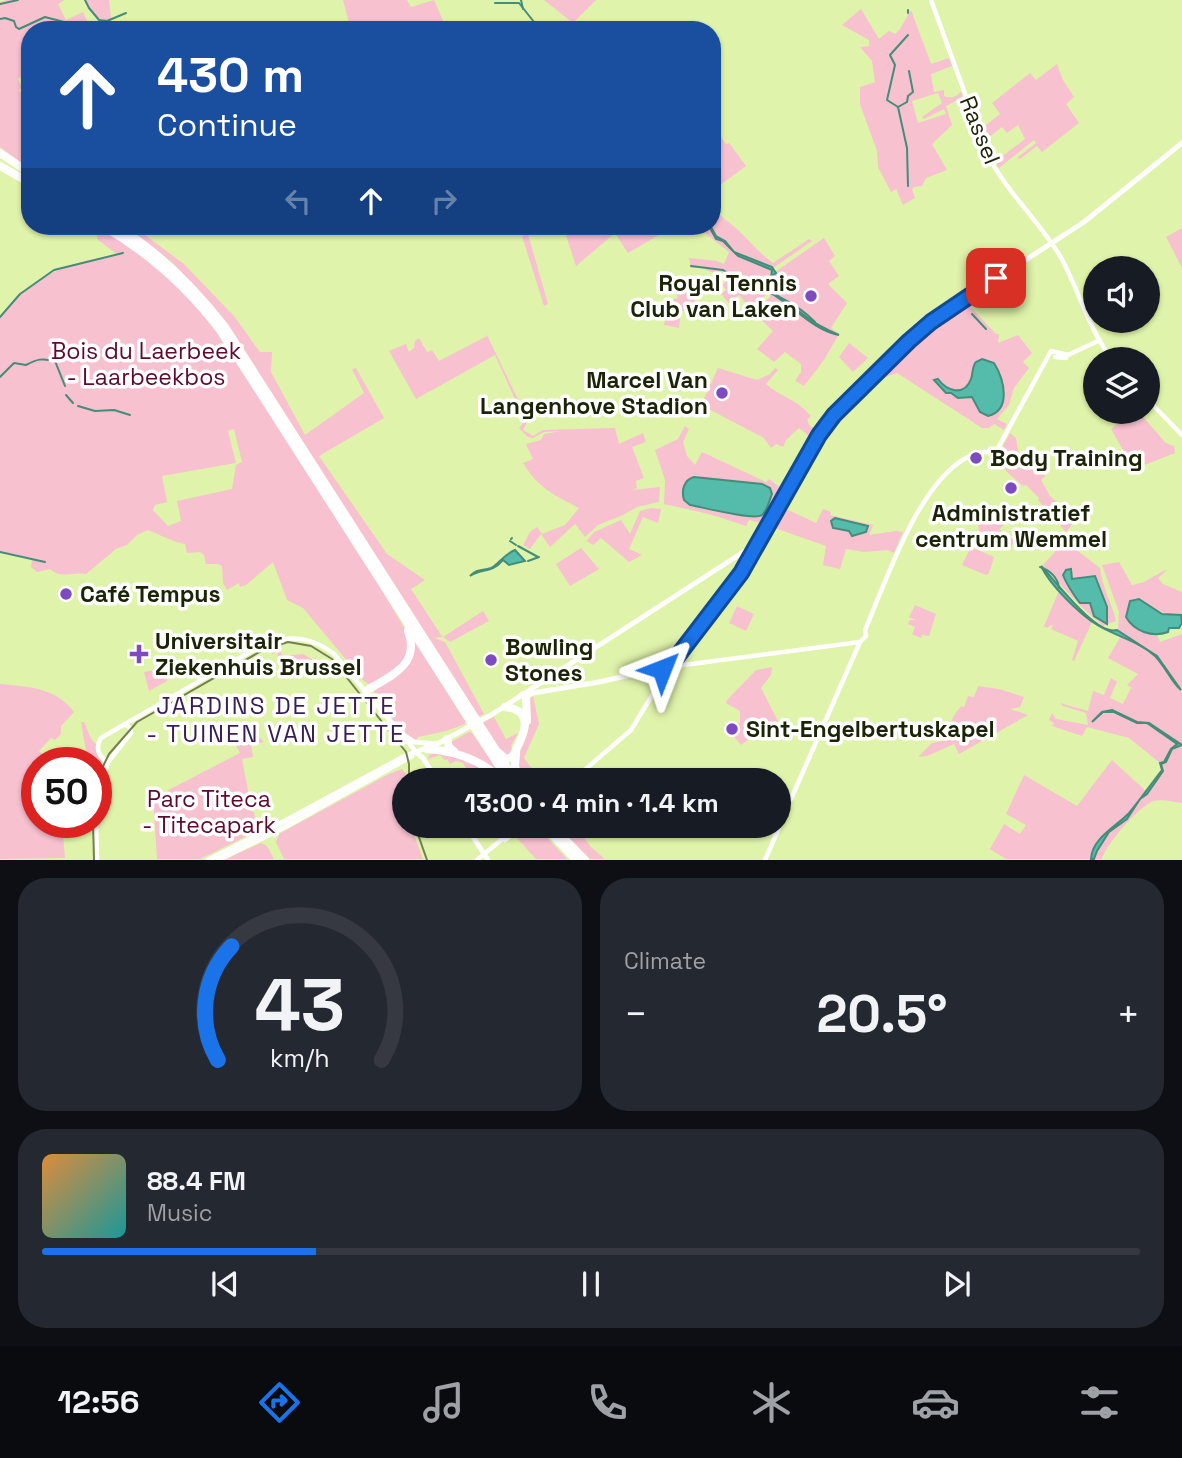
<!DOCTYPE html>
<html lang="en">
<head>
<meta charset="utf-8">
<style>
  body { margin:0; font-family:"Space Grotesk",sans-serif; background:#242831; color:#f1f3f6; height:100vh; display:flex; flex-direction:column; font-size:26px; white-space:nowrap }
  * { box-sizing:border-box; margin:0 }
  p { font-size:23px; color:#9ea1a6 }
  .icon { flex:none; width:38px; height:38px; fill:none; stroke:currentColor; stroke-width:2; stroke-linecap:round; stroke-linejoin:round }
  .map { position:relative; height:860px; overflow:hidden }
  .panel { display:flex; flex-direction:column; gap:18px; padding:18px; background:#0d0f14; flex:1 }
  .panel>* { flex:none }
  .top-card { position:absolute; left:21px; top:21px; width:700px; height:214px; border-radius:28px; box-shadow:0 2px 5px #0004; background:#1a4fa0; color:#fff; overflow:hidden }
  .fabs { position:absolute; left:1083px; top:256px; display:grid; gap:14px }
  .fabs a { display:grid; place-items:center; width:77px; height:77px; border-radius:50%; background:#171b24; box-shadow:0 2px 5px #0004; font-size:35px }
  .speed { position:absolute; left:21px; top:747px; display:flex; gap:14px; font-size:35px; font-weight:700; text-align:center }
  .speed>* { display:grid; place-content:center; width:91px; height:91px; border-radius:50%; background:#171b24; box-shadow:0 2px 5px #0004; line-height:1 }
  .speed .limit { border:10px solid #d22; background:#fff; color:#111 }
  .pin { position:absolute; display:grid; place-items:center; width:60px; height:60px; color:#fff; margin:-30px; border-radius:14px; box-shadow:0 4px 10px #0006 }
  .me { position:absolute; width:77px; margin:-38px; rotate:45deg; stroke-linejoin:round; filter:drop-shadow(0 0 5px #0008) }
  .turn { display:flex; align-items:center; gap:24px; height:147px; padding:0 21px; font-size:32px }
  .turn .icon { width:91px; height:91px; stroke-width:2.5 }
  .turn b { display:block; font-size:49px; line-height:60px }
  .lanes { display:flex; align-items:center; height:66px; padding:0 21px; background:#0003; justify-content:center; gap:35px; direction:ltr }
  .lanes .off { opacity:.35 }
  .big { font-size:52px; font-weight:700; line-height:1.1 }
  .panel .widget { flex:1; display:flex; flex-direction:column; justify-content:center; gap:10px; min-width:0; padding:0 24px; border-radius:28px; background:#242831 }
  .panel .dial { align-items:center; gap:0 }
  .dial svg { height:182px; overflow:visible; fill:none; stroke:#363941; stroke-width:7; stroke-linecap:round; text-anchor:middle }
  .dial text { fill:#f1f3f6; stroke:none }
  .song { display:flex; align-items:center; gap:21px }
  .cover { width:84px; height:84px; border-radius:10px; background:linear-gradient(135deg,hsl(30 70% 55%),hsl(180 70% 35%)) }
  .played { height:7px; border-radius:4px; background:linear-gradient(90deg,#1a73e8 25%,#363941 25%) }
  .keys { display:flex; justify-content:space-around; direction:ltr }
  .heat { display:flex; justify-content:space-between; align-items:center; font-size:38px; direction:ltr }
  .panel .tiles { flex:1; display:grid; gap:18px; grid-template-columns:1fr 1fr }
  .widget:last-child { grid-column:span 2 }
  .trip { position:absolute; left:392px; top:768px; width:399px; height:70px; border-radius:35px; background:#171b24; box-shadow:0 2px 5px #0004; font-weight:700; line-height:70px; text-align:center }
  .dock { display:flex; height:112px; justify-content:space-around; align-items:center; background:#090b0e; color:#9ea1a6 }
  .dock .icon { width:49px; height:49px }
  .dock .selected { color:#1a73e8 }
  .dock b { font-size:32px; color:#f1f3f6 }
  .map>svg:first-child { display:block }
  .green { fill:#f7c1cf; fill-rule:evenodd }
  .water { fill:#5ba; stroke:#448d79; stroke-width:2 }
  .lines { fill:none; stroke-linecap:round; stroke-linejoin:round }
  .stream { stroke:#448d79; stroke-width:2 }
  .tertiary { stroke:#fff; stroke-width:4.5 }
  .secondary { stroke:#fff; stroke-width:5 }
  .motorway { stroke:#fff; stroke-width:8 }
  .tram { stroke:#748050; stroke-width:2 }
  .route-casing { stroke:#114b97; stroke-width:18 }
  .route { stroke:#1a73e8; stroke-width:12 }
  .poi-dot { fill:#7e4ac1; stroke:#fff; stroke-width:2.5 }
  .labels { text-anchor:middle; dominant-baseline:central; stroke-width:7; stroke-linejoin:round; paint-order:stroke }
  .street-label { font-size:23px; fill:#1c2306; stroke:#fff }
  .poi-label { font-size:23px; font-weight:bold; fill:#1c2306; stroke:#fff; text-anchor:start }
  .park-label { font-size:23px; fill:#5d0a2f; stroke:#fff }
  .neighbourhood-label { font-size:24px; letter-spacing:2px; fill:#371e58; stroke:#fff }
</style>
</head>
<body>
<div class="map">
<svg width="1182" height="860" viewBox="0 0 1182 860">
  <rect width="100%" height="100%" fill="#e0f3ab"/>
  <g class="green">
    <path d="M7,0H65L58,4L66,20L83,12L91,30H30V69L18,79L22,88L19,90L28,103L30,111V169L0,147V2Z"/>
    <path d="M85,0H109L111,19C99,25 90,11 85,0Z"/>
    <path d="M343,0H407L411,7L434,0L447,30H324L349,23Z"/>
    <path d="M544,0H596L573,23Z"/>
    <path d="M861,9L879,39L889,31L895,34L900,29L911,10L931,64L949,58L952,66L931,74L934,92L944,90V96C952,99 955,97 961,92L963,97L946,106L952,125L932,144L947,170L926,178L922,186L914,187L912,189L915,198L903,205L896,189L891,192L878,167L877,151L860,104V87L875,82L872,61L860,47L869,46V40L842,25ZM938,93L942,103L922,117L924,119L944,109L946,114L918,123L912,101Z"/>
    <path d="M1057,64L1063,80L1074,97L1066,104L1079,123L1042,152L1037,146L1020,159L1017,158L1036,143L1034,140L999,168L995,162L1025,139L1018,125L1007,133L1002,127L985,140L981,129L1000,114L992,103L1030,73L1036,80Z"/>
    <path d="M716,130L726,144L729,143L746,166L712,191V132Z"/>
    <path d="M712,207C720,216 728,221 737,229C750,241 759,253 773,263L809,239L812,241L773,268L775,272L824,238L835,256L829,261L839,276L828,284L847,303L831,328L839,334L824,360L804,386L795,381L801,372V364L785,352L774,362L757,349L773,331L753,312L770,297L769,292L750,308L739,295L729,303L721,294L726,290L722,285L730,278L735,281L733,284L738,281L724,272L718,274L701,268H691L689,258L717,261L724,264L729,252L707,235L699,226H712Z"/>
    <path d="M86,226C105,226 118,238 133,249C175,281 201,309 231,351L379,585L406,631L410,646L404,664L372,686L364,681L303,608L287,600L273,562L246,585L240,587L239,583L227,590L223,583L222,566L218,564H206L204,555L200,552L187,553L185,544C176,543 158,534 148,530L137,535L127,545L116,549L86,574C72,572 61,579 50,569L37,572L31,567L32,559L0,552V317C32,275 67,262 118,255L97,239V233ZM234,429L242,462L236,465L232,489L177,501L181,521L168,526L153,510L155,505L167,502L162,476L236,463L228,431Z"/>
    <path d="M126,226H133L184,264L234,316L260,352H272L271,372L305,435L364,393L352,369L356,368L384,418L319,456L387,554L425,580L411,589L441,635L443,637L483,611L489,621L487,622L450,642L443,637L434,638L445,642L484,714L478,717L248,356L174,264Z"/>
    <path d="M563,226H652L659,235L628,253L615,233L576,266Z"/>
    <path d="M1182,228V268L1166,237Z"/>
    <path d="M528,234L548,304L544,306L522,236Z"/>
    <path d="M683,286L696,302C681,313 681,309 679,328L664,325L670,300L678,298L674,288Z"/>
    <path d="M966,302L996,334H999L998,343L1018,335L1032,353L1023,362L1029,368L1014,388L1009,405L997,419L1007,424L1004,430L994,424L989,428H982L897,373L877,380L875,378L926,332Z"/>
    <path d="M484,329L528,420L523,430L533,436L543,430L615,428L619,444L643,433L646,442L632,447L644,478L636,481L637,488L633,490L660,487L659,502L637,507L623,515L598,525L585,537L575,524L550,547L541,534L530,549L523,545L530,532L537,527L542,534L565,525L579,508C554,495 538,488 523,463L533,459L526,444L541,440L544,434L561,431L544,432L533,438L528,437L519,428L525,421L495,355L416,399L389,351L406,344L409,352L414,348L415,341L419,338L427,352L432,350L439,361L487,336Z"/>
    <path d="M849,343L868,358L853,372L839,357Z"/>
    <path d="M718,368L757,380L770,374L775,368L778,370L766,384C781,397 798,400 811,416L807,420L810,426L817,430L813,439L799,428L786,440L783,447L776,444L771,448L764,438L701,405Z"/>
    <path d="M1143,417L1166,443L1174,446L1175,453L1134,469L1111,429L1117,424Z"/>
    <path d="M685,426L689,429L683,442L687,456L695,465L702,452L766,482L769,479L785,491L765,524L749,520L746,526L709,514L664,504L665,480L655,450L678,439Z"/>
    <path d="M1010,433L1016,438L1019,456C1028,459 1042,468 1045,476L1041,480L1050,496L1076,519L1066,532L1038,500L1039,498L1026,485L1023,486L1007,472L1002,465L1001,456L1004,452L1003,446Z"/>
    <path d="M651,508L661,509L658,523L643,517L629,549L642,555L629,562L601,538L593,545L587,541L583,545L594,532L621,520L630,534L640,511Z"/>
    <path d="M784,508L816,523L823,509L831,512L830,515L873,525L869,535L896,531L903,532L894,553L888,550L864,552L846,549L840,569L823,565L826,546L772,527Z"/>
    <path d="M986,508H990L1008,522L999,529L1014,540L1011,549L999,550L982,540C978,530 975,515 986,508Z"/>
    <path d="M1065,541L1100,568C1102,587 1112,603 1116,621L1103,626C1081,608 1062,586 1042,566Z"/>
    <path d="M971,547L994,557L989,573L986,575L962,565Z"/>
    <path d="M581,548L599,569L570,586L556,564Z"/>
    <path d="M1119,562L1132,585L1144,582L1165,570L1166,571L1158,578L1163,584L1182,592V616L1167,615L1143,602L1137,601L1128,607L1126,617L1132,626L1157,634L1160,642L1182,634V803C1173,802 1162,799 1154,801C1139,806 1106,844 1102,859H1006L990,849L1004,824L1020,834L1026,825L1006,814L1024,775L1077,806L1112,760L1147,792L1161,771L1160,763L1129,738L1087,727L1082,736L1052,726L1054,723L1049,720L1052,713L1056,719L1088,725L1086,713L1063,706L1060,703L1088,711L1093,691L1104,695L1111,678L1117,682L1110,698L1123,704L1131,688L1134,689L1127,685L1138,674L1108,658L1121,636L1118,631L1119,612L1102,565Z"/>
    <path d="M1059,591L1092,622L1074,661L1072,660L1078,641L1051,629L1053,626L1051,625L1047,628L1044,626Z"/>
    <path d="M915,605L936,614L929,636L922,635L921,638L912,634L915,627L908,624L910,620H915L909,617Z"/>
    <path d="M737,606L754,614L746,631L729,623Z"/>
    <path d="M411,635L465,721V724L446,731L418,737L416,740C399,730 382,708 374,691L403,670Z"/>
    <path d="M281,648V654L284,656L303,654L313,660L317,656L313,663L316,667L312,673L306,668L302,673L301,672L304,666L289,661L287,667L288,662L284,658L277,659L278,652L272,654L271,651Z"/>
    <path d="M772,667L771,675L761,688L780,725L767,736L768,732L760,724L749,734L753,739L751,741L749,739L741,745L731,733L740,722V711L726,703L727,700L756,670Z"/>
    <path d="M165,668L167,681L149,691L144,672Z"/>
    <path d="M0,684C28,687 56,687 74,712L61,726V734L55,740L51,738L39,751L52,763H37V822L62,823L65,858L0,859Z"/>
    <path d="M978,686L999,689L1024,697L1020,707L1010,709L1028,715L959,754L954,744L927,756L918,757L932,743L952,739L947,735L953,717L961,706L964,707L968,696L974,697Z"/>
    <path d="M533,696L539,724L524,758L540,780H523C511,762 523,749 528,731C530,722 528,711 528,702Z"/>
    <path d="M494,717L506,739L518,733L511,746L513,751L505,758L481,723Z"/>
    <path d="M81,722H84C87,728 90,740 96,744V752L102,759L96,770V763H88Z"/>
    <path d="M469,732L472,733L501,775L453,749L451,742Z"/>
    <path d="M257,735L264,742L251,745L253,757L242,759L252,812H254L257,831L200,859H157L153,798L240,753L232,738L234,736L249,744L252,741L250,738Z"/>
    <path d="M435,753L470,760L501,780H461L458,776L467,770L463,763L456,761L450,764L447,759L445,760L440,755L428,759L429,755Z"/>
    <path d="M402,769L407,775V780H404V826H411L423,859H284L276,842L279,834L389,774Z"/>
    <path d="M528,826H536L567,859H536L515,836Z"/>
    <path d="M557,826H575L591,847L605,859H590Z"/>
    <path d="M261,843L267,846L274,859H226Z"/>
  </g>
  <g class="water">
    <path d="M705,226L711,227L716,236L725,241L734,252L772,267L776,273L772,276L771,292C785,299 795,309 808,318C817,325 830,331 839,335C812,330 792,304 769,292L772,270L738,256L723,241L716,239L710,228Z"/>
    <path d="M982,359L994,363C1004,379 1012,410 988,416L980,412L972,397L958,398L951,393H946L934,380L938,379C947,391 964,397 971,379C973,374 972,366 976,362C978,361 980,360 982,359Z"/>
    <path d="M694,477L762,484L770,488L772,494C770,499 767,511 762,515C754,521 702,507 690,505L684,500C681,490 684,480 694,477Z"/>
    <path d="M835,518L868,526L866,532L852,536L849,531L833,528L831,521Z"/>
    <path d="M515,550L525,561L509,565L503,560C491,574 482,568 470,576C477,568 482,571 491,568C498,565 503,555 515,550Z"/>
    <path d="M1041,566C1056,581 1096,636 1117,630L1157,656L1181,690C1172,683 1165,666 1155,656C1138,641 1118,637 1099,626C1080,615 1050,585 1041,566Z"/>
    <path d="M1071,569L1072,579L1095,576L1107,607V624L1094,616L1090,603H1080C1075,597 1066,583 1063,575L1066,570Z"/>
    <path d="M1139,599L1162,614L1181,615L1182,623L1179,628H1169L1168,632C1152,638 1134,631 1126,617L1130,601Z"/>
    <path d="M1112,710L1137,722L1149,723L1182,745L1172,749L1166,762L1161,764L1163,771L1147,794L1140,799L1127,819L1109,832L1097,851L1094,859H1091C1092,838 1116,827 1129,813C1141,799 1150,785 1162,770L1160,763L1164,762L1171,749L1177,744L1147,723H1137L1114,712H1103L1092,722L1102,712Z"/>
  </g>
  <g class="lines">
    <g class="stream">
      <path d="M85,0L89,8L99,20L107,21L126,13"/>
      <path d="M521,0L523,9"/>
      <path d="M495,3H519L534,22"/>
      <path d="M0,4L18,0"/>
      <path d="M908,13V10"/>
      <path d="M0,19L5,18L14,21L16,27L19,29L45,17L64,22"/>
      <path d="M109,22L116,30"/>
      <path d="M535,23L543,30"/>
      <path d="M532,30L533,28"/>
      <path d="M908,35L890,55L895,65L887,100L898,107L907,148L908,186"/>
      <path d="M898,107L907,102L908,96L913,92L909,71"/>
      <path d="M691,266L723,270L740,280"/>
      <path d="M781,298C794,304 805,312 815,322"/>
      <path d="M972,314L986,329"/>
      <path d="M0,317L20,294L54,270L123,253"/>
      <path d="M0,377L14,363L26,365C37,359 42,358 55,361L65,386"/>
      <path d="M66,395L73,403"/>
      <path d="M78,406L95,411L114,410L130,415"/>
      <path d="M511,539L512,538"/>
      <path d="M510,541L516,545"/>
      <path d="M518,546L538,557"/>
      <path d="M0,552L45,562"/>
      <path d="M528,561L539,557"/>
      <path d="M1040,567C1050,570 1058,578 1059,588"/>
    </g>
    <g class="tertiary">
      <path d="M931,0L987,154C1006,191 1038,220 1060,256C1079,289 1088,329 1112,359"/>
      <path d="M1055,357L1066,358"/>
      <path d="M1148,400L1182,435"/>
      <path d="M999,446L1051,351L1068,355L1100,340"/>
      <path d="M992,451L994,454H999L1001,451L999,446"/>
      <path d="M676,666L860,642"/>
      <path d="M108,762C98,757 95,747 101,738L262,645C288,634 312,637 334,654L417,753"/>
      <path d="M573,780L631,730L665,674"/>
      <path d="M96,800L108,762L131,733L130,728L124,724"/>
      <path d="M96,822L97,860"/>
      <path d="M505,840L523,826"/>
      <path d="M477,860L518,826"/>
      <path d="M765,860L788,807L786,803L791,799L860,642L866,636L865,630C886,581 918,484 966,458C974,453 983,452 992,451"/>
    </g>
    <g class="secondary">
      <path d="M673,662L736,581L756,545"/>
      <path d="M662,668L665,674H672L676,669L673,662"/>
      <path d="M525,697L533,693L599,682L662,668"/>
      <path d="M401,734L414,742L436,744"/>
      <path d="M417,753L423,758L437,780"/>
      <path d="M466,826L488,860"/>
      <path d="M208,860L285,821L403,757L439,743L491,715L748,549L758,541L782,503L822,430L834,414L909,341L958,304L1084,222L1182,143"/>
      <path d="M218,860L287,826L412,756"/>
    </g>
    <g class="motorway">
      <path d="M0,153L30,173"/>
      <path d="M0,166L30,183"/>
      <path d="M103,226C149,253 188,288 220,330L508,780"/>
      <path d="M116,226C159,252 194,287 225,327L515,780"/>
      <path d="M366,691C389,676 421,666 408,631"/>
      <path d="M523,695L526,696L527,721"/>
      <path d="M447,739L449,747L454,751"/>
      <path d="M427,749C456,751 481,760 503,780"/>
      <path d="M499,753L506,759L512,757C522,739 538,711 505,707"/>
      <path d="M516,753L515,766L519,780"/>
      <path d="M544,826L576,860"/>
      <path d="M552,826L585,860"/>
    </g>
    <g class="tram">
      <path d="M96,781L109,754L137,722L263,650L288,642L311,646L332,659L406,752L409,764V780"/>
      <path d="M93,822L94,860"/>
      <path d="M415,826L427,860"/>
    </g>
  </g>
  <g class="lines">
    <defs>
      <path id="route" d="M662,669L664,662H673L741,573L819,435L834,415L909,341L931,322L996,278"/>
    </defs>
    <use href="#route" class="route-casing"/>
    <use href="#route" class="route"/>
  </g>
  <g class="poi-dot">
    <circle cx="811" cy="296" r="7"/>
    <circle cx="722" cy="393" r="7"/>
    <circle cx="976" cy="458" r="7"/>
    <circle cx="1011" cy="488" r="7"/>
    <circle cx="66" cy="594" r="7"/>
    <path d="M135.5 643.5h7v7h7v7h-7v7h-7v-7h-7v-7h7z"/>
    <circle cx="491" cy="660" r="7"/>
    <circle cx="732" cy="729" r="7"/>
  </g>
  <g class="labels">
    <g class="street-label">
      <text transform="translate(980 130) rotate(68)">Rassel</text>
    </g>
    <g class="poi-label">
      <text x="797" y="283" text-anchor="end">Royal Tennis<tspan x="797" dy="26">Club van Laken</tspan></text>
      <text x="708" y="380" text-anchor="end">Marcel Van<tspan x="708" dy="26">Langenhove Stadion</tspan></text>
      <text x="990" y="458">Body Training</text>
      <text x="1011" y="513" text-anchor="middle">Administratief<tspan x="1011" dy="26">centrum Wemmel</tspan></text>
      <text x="80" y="594">Café Tempus</text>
      <text x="155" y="641">Universitair<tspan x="155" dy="26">Ziekenhuis Brussel</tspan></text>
      <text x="505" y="647">Bowling<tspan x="505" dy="26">Stones</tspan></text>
      <text x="746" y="729">Sint-Engelbertuskapel</text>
    </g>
    <g class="park-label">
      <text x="146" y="351">Bois du Laerbeek<tspan x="146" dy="26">- Laarbeekbos</tspan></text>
      <text x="209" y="799">Parc Titeca<tspan x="209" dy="26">- Titecapark</tspan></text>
    </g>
    <g class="neighbourhood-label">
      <text x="276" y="705">JARDINS DE JETTE<tspan x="276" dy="28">- TUINEN VAN JETTE</tspan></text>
    </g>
  </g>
</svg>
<div class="fabs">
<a><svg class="icon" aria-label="sound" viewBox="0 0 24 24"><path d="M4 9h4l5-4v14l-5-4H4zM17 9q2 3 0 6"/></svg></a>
<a><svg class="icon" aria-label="layers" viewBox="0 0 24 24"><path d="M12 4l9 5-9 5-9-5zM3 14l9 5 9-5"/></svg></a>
</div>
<div class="speed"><div class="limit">50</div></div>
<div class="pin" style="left:996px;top:278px;background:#d93025"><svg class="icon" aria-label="arrive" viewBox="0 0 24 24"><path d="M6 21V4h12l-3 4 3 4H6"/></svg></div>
<svg class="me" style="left:662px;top:669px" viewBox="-20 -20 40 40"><path d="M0-17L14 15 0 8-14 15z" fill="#1a73e8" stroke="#fff" stroke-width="4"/></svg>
<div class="trip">13:00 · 4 min · 1.4 km</div>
<div class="top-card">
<div class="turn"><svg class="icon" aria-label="ahead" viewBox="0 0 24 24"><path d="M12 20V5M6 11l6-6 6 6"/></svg><div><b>430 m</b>Continue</div></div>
<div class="lanes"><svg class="icon off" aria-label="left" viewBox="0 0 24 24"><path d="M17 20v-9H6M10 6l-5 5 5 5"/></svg><svg class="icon" aria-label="ahead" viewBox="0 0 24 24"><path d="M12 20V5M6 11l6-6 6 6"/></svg><svg class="icon off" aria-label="right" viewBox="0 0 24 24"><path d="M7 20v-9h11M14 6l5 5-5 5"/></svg></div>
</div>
</div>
<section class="panel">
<div class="tiles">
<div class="widget dial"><svg viewBox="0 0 100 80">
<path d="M14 69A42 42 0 1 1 86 69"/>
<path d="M14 69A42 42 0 0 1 20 19" stroke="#1a73e8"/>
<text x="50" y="56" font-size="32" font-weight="700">43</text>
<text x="50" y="72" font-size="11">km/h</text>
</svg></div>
<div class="widget"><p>Climate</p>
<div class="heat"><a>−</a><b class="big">20.5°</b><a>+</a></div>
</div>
<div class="widget">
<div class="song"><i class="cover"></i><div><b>88.4 FM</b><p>Music</p></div></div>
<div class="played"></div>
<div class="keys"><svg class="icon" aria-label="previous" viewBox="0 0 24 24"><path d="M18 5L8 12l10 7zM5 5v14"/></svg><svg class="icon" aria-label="pause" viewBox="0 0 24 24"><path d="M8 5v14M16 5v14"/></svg><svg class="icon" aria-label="next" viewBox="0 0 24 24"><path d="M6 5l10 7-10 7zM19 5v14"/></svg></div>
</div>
</div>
</section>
<nav class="dock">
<b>12:56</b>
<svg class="icon selected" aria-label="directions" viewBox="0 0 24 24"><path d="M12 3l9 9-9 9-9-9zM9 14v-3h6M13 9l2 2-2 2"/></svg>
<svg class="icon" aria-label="music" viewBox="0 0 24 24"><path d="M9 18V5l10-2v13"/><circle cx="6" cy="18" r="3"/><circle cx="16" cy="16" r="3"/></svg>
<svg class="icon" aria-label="phone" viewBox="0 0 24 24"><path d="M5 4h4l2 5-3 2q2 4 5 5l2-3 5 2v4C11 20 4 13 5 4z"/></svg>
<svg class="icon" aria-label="climate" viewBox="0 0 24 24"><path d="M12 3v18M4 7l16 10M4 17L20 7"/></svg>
<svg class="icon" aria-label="car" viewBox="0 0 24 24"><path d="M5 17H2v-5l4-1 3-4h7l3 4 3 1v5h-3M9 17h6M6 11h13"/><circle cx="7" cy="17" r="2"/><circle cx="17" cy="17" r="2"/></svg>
<svg class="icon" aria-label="filters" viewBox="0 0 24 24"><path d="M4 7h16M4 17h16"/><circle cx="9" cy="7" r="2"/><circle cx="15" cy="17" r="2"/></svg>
</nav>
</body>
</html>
